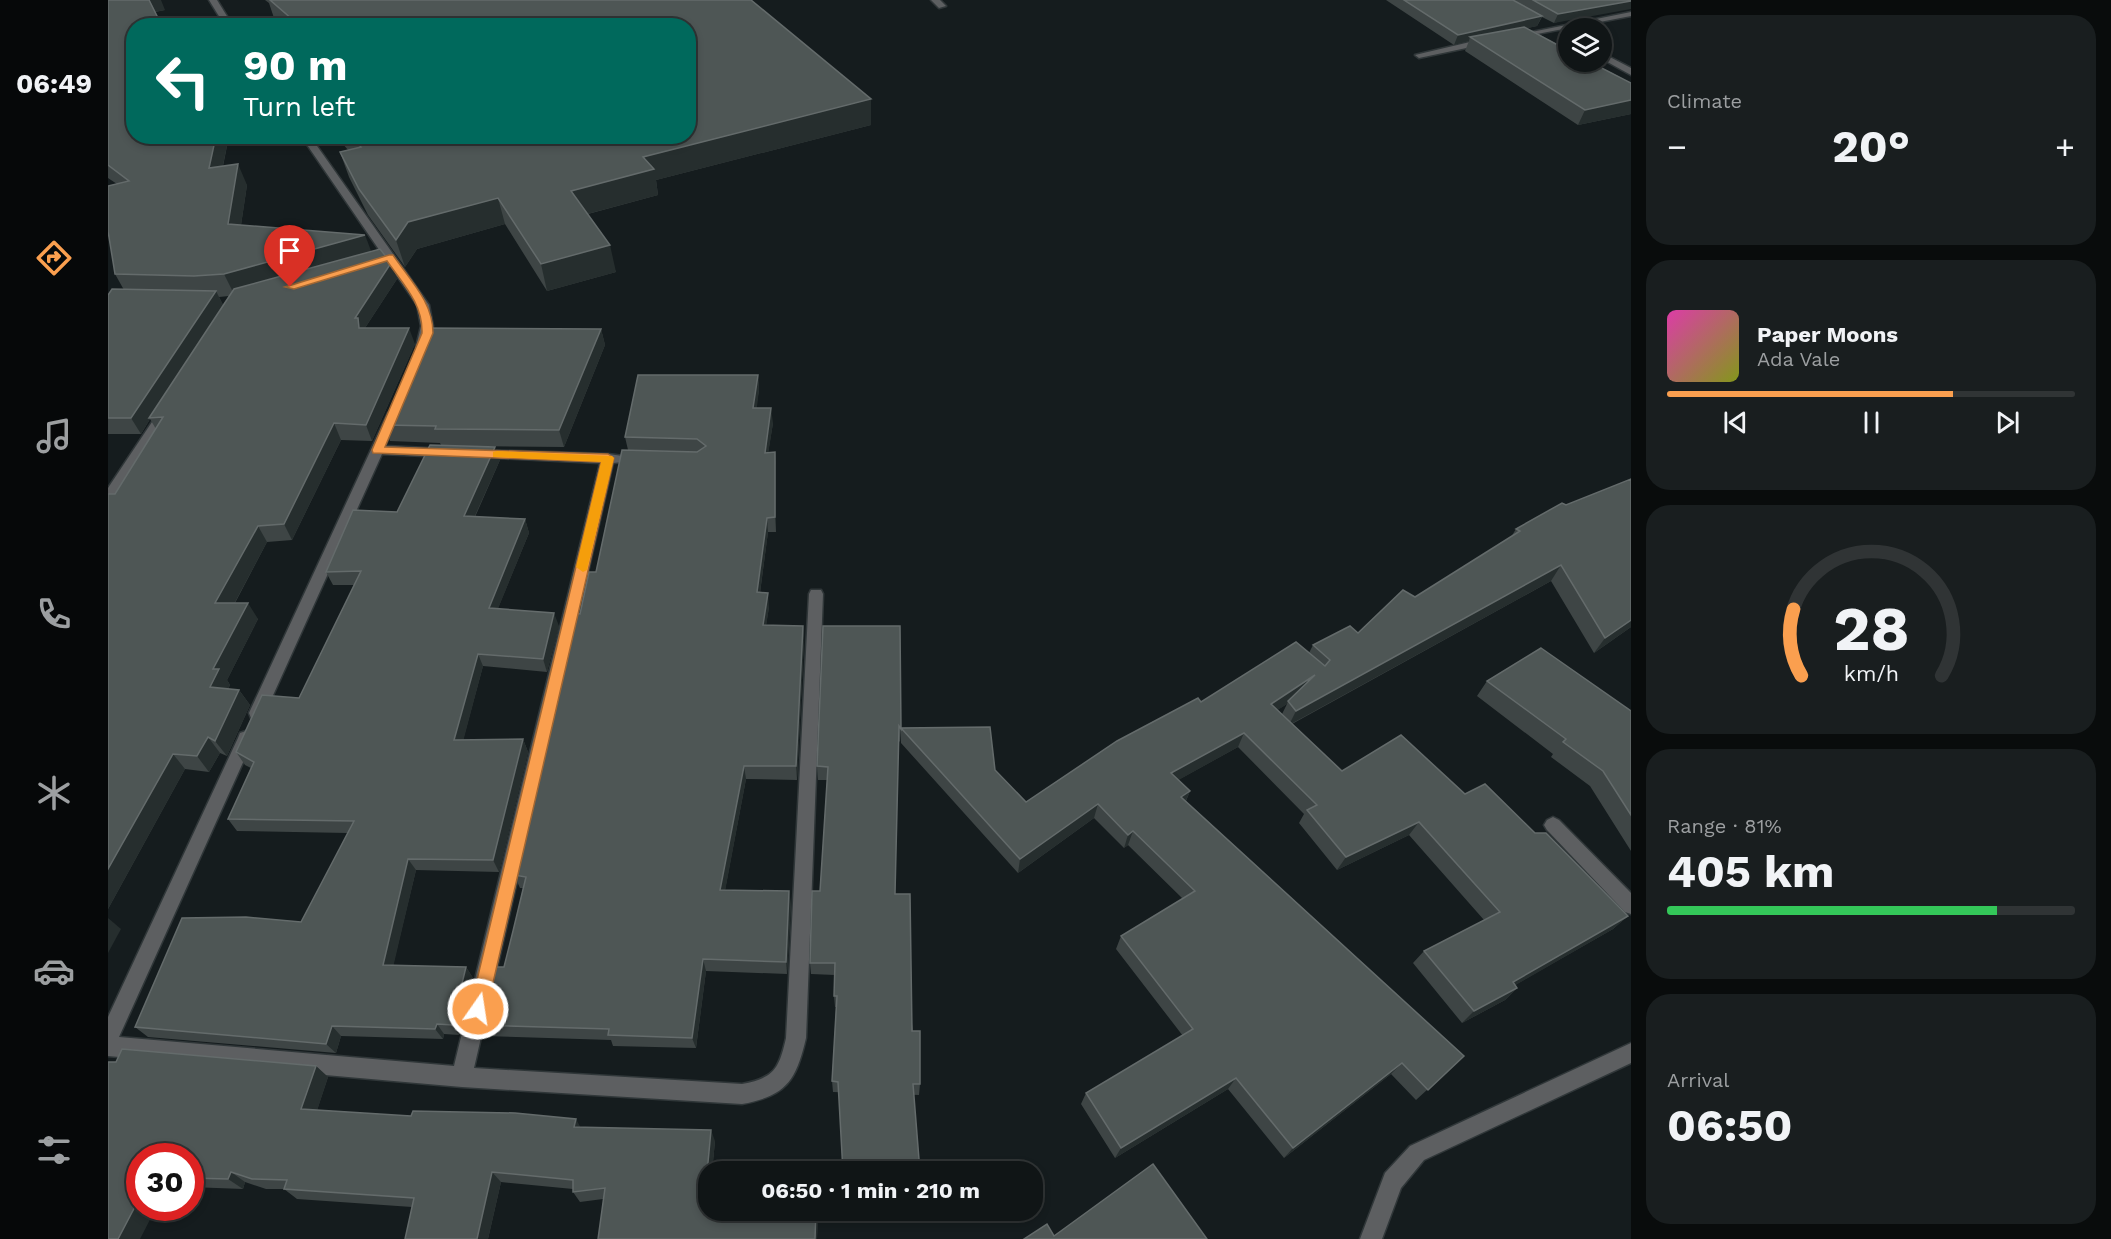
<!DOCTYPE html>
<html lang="en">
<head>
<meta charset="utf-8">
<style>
  body { margin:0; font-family:"Work Sans",sans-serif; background:#191e1f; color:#f1f3f6; height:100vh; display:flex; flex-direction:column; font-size:22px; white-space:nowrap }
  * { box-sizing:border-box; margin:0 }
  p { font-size:20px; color:#9c9fa1 }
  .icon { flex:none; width:33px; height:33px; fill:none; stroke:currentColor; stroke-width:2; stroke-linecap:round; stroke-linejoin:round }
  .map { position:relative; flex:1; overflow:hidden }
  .side { display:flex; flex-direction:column; gap:15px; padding:15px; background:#090c0c; width:480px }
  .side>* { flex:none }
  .hud { position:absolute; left:18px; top:18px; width:570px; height:126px; border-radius:24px; box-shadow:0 3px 9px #0003,0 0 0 2px #303435; background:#00695c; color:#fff; overflow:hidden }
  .fabs { position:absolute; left:1450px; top:18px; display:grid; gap:12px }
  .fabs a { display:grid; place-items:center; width:54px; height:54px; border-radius:50%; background:#101516; box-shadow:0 3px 9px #0003,0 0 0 2px #303435; font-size:30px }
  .speed { position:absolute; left:18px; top:1143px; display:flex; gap:12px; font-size:30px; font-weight:700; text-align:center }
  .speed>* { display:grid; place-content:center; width:78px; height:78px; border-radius:50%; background:#101516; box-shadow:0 3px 9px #0003,0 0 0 2px #303435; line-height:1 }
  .speed .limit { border:9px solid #d22; background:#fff; color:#111 }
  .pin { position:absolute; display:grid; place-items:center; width:51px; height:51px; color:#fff; margin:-62px -26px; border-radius:50% 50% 50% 0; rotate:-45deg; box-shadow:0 0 6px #0007 }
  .pin .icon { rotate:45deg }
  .me { position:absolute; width:66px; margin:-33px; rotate:13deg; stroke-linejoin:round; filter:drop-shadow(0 0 4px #0008) }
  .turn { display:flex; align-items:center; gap:21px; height:126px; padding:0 18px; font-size:27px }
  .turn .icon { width:78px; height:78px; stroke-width:2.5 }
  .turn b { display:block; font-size:42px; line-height:51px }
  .big { font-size:45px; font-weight:700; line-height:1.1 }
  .side .tile { flex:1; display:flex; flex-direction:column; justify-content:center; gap:9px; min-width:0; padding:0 21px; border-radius:24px; background:#191e1f }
  .side .dial { align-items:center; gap:0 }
  .dial svg { height:156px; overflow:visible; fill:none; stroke:#303435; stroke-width:7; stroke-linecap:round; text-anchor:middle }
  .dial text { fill:#f1f3f6; stroke:none }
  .song { display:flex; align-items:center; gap:18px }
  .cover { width:72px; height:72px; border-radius:9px; background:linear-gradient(135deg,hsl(320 70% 55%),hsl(70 70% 35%)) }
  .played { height:6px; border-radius:3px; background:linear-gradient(90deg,#fa9f4f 70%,#303435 70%) }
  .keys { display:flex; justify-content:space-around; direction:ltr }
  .heat { display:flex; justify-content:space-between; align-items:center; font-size:33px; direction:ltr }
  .charge { height:9px; border-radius:4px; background:linear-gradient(90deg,#34c759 81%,#303435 0) }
  .trip { position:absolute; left:590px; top:1161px; width:345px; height:60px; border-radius:24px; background:#101516; box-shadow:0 3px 9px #0003,0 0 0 2px #303435; font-weight:700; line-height:60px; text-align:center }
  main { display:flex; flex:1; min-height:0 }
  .menu { display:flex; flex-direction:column; width:108px; justify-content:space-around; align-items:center; background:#060809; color:#9c9fa1 }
  .menu .icon { width:42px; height:42px }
  .menu .on { color:#fa9f4f }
  .menu b { font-size:27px; color:#f1f3f6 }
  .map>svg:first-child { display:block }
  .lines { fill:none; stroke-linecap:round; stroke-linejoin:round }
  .service-casing { stroke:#303739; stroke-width:3 }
  .minor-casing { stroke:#303739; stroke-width:3 }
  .service { fill:#5d5f61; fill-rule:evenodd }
  .minor { fill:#5d5f61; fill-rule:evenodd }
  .wall { fill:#3e4545; fill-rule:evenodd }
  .shaded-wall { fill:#262e2e }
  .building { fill:#4e5655; stroke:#646b6b; stroke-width:1.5 }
  .route { fill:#fa9f4f; stroke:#a26733; stroke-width:1.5 }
  .slow { fill:#f59e0b }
</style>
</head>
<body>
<main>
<nav class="menu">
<b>06:49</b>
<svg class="icon on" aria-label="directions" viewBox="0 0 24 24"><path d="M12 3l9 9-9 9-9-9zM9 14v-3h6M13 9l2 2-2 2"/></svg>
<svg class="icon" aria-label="music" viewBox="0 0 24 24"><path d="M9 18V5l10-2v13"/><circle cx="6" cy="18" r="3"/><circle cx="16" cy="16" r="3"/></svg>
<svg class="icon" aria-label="phone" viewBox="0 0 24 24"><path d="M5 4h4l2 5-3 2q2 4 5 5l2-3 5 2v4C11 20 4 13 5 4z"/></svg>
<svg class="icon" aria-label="climate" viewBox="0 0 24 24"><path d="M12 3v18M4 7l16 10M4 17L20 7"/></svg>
<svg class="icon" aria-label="car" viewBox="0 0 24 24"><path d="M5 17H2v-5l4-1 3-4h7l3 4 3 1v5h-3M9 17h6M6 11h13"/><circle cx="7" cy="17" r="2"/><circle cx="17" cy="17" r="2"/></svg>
<svg class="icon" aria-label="filters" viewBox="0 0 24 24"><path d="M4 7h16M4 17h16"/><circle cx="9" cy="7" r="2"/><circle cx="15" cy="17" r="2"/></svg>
</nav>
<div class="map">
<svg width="1523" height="1239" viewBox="0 0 1523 1239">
  <rect width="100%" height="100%" fill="#151c1e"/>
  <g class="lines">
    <defs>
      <path id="service" d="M823,0H832L838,6L831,8Z"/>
      <g id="minor">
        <path d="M101,0H109L125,26H117Z"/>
        <path d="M1523,12V16L1408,38L1404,36Z"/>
        <path d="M1379,38L1383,41L1382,43L1311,58L1307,55Z"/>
        <path d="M1494,53L1523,68V75L1494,59Z"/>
        <path d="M193,136H202L321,305L325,326L318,350L314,351L308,347L313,326L309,305Z"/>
        <path d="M58,406L64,410L5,502L0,504V488L54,407Z"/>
        <path d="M286,409L292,413L277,446L339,449L346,453L339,457L274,454L157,713L155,718L149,720L143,718L141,713L280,413Z"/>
        <path d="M372,450L500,454L515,456L517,459L515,462L505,463L366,1068L634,1084C666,1078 671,1069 678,1038L701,594L703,590H713L715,594L698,1038C688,1081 678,1096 634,1104L354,1087L0,1056V1017L130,738L132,733L138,731L144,733L146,738L11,1037L346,1066L492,463L367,457L365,454Z"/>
        <path d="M1445,817L1451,820L1523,893V914L1517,912L1439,830L1436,825L1439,820Z"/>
        <path d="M1523,1043V1063L1316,1160L1293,1188L1274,1239H1252L1277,1173L1302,1146Z"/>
      </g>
    </defs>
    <use href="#service" class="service-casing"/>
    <use href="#minor" class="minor-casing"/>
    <use href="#service" class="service"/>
    <use href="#minor" class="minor"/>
  </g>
  <g class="wall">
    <path d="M0,0L57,10L47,12L26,136H121L115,166L139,185L133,225L263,251L289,279L257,328L307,344L264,441L233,440L184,540L159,542L127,603L150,619L119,680L122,685L120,689L131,690L142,705L119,756L112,753L101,772L77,769L0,909L7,494L48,429L42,419L33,434H0V295L16,290L7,274L9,184L0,178ZM121,296L115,305L111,297Z"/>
    <path d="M157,0H643L763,99V125L548,180L550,195L480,214L508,272L439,291L397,224L309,249L297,267L260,215L241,177L232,152L240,150L228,136H580V26H173L167,21L161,3Z"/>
    <path d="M1278,0H1523L1446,23L1434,17L1429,26L1419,28L1523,83V114L1470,125L1357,51L1361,41L1346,45Z"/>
    <path d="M493,329L497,345L456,447L362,446L392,460L367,517L417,519L421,533L390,608L451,626L439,672L375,666L355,740L415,739L420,752L391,872L308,870L285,965L358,967L365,978L351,1035L336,1034L335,1039L233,1036L228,1053L40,1037L27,1027L193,922L240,833L129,831L120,819L143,768L137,765L128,752L191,698L247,585H225L218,572L289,512L333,445L332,443L282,441L276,425Z"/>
    <path d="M650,375L651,390L648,408L665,423L660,453L667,452L668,467V532H660L652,593L661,607L658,625L695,626L696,640L689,780L638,779L617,890L683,903L679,974L598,971L588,1048L505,1046L503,1040L376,1036L368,1025L396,967L405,931L415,888H412L406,875L410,865L407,860L457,667L455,659L488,572L520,450L517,437Z"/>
    <path d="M1454,503L1523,627L1486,653L1443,581L1184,724L1234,771L1357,794L1427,833L1520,916L1505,929L1407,985L1409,988L1397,1000L1354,1023L1305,963L1316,951L1376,920L1301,835L1229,870L1191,823L1196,814L1130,747L1070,780L1082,791L1078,801L1356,1056L1308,1100L1283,1074L1176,1158L1120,1089L1007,1158L973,1104L978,1093L1075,1036L1008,949L1013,936L1075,899L1020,845L1016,848L986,818L910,873L793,743V728L887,770L918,802L1093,702L1201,653L1205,645L1250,633L1307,597L1403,537L1408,529ZM1179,704L1174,714L1169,710Z"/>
    <path d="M715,626L793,729L792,742L790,740L787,894L812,1084L811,1095L725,1092L724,1081L728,1007H727L726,996L727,975L703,974L702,963L712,891L719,780H710L709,766Z"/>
    <path d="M1379,681L1523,711V851L1482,786L1443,757L1445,754L1369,696Z"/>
    <path d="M0,1062L208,1066L220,1077L209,1110L472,1127L607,1141L604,1172H600V1210H710L709,1239L495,1199L472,1202L465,1192V1189L393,1182L380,1239H297L304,1207L189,1199L176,1189H158L137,1182L135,1189L82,1187V1156H32Z"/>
  </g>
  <g class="shaded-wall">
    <path d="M41,0H53L57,10L46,12Z"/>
    <path d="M1523,1V9L1446,23L1450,14Z"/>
    <path d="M1434,16L1429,26L1367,40L1362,37L1361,41L1346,45L1350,35Z"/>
    <path d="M763,99V125L548,180L550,195L468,217L463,191L535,157Z"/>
    <path d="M1523,100V114L1470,125L1477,110Z"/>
    <path d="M108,136H121L110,189L101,168Z"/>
    <path d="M130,164L139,185L130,245L120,224Z"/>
    <path d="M390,198L397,224L309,249L297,267L288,240L300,222Z"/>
    <path d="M257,235L265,256L127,296L116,274Z"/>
    <path d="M502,245L508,272L439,291L433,264Z"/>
    <path d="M283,263L289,279L255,331L258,344L247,318Z"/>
    <path d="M108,291L116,307L41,418L42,419L33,434L23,418Z"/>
    <path d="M301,328L307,344L264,441L258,425Z"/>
    <path d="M493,329L497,345L456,447L451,430Z"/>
    <path d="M650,375L651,390L647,423L645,408Z"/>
    <path d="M663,408L665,423L658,467L657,453Z"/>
    <path d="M226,423L233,440L184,540L176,524Z"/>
    <path d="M387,447L392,460L361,529L356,516Z"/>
    <path d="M667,452L668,467V532L667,517Z"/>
    <path d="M659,518L660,532L650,607L649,592Z"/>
    <path d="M417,519L421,533L385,621L381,608Z"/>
    <path d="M150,526L159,542L118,619L107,603Z"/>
    <path d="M1453,565L1443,581L1181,725L1188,711Z"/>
    <path d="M660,593L661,607L656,639L655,625Z"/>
    <path d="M140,603L150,619L119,680L122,685L113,703L102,687L105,669Z"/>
    <path d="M446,613L451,626L439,672L435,659Z"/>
    <path d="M1523,620V627L1486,653L1497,638Z"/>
    <path d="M695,626L696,640L689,780L688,766Z"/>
    <path d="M370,654L375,666L352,753L346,740Z"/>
    <path d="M1207,675L1180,701L1179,704L1156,719L1163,704Z"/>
    <path d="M131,690L142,705L119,756L107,741Z"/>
    <path d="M1136,733L1130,747L1058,787L1063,773Z"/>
    <path d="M100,737L112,753L101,772L89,756Z"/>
    <path d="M415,739L420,752L391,872L385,860Z"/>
    <path d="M65,754L77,769L0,909V869Z"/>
    <path d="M636,766L638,779L615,902L612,890Z"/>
    <path d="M1082,791L1076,805L1073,797Z"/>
    <path d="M990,804L986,818L910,873L912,859Z"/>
    <path d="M1311,822L1301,835L1229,870L1238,857Z"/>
    <path d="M1025,831L1020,845L1016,848L1020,835Z"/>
    <path d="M300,859L308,870L283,976L275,965Z"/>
    <path d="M681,891L683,903L679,974L678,962Z"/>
    <path d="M1520,916L1505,929L1392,994L1405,982Z"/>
    <path d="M0,918L13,929L0,953Z"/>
    <path d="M595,959L598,971L588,1048L584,1038Z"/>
    <path d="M358,967L365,978L351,1035L344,1025Z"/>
    <path d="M1409,988L1397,1000L1354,1023L1366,1011Z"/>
    <path d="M329,1024L336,1034L335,1039L327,1029Z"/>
    <path d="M224,1026L233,1036L228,1053L218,1044Z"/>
    <path d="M1294,1063L1283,1074L1176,1158L1185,1148Z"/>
    <path d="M208,1066L220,1077L206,1120L193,1109Z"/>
    <path d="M1128,1078L1120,1089L1007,1158L1013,1148Z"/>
    <path d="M468,1119L474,1130L466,1127Z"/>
    <path d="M603,1130L607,1141L604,1172H600V1202L597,1195Z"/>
    <path d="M123,1172L137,1182L135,1189L120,1179Z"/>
    <path d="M384,1172L393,1182L380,1239H369Z"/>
    <path d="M32,1197V1208H48L32,1239H10Z"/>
    <path d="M708,1210H710L709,1239H707Z"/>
  </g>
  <g class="building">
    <path d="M0,0H41L54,26H26V136H108L101,168L130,164L120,224L257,235L116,274L86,276L7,274L0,231V186L21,181L0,165Z"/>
    <path d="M162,0H643L763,99L535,157L546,169L463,191L502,245L433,264L390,198L300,222L288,240L251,189L232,152L253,147L243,136H580V26H192Z"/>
    <path d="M1296,0H1405L1434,16L1350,35Z"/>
    <path d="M1425,0H1523V1L1450,14Z"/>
    <path d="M1416,27L1461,51V62H1482L1523,83V100L1477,110L1362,37Z"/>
    <path d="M272,249L283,263L247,318H250L251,328H301L258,425L226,423L176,524L150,526L107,603H140L105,669H111L102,687L131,690L107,741L100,737L89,756L65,754L0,869V494H7L55,417L41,418L126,289Z"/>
    <path d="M4,289L108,291L23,418H0V295Z"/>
    <path d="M318,328L493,329L451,430L327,429L328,426L276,425Z"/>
    <path d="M530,375H650L645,408H663L657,453L667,452V517L659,518L649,592L660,593L655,625L695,626L688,766H636L612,890L681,891L678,962L595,959L584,1038L500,1035L501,1029L368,1025L382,967H396L405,931L418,877L406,875L412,860H407L436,738L459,660L455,659L466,613L472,614L481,572H488L514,450L589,452L598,446L589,439L517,437Z"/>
    <path d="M322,445L387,447L356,516L417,519L381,608L446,613L435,659L370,654L346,740L415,739L385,860L300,859L275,965L358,967L344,1025L329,1024L327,1029L224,1026L218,1044L27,1027L74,918L138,917L193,922L246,821L120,819L146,762L128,752L154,695L191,698L253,571L218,572L245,510L289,512Z"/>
    <path d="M1523,479V620L1497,638L1453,565L1188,711L1180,701L1207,675L1163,704L1234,771L1293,735L1357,794L1377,784L1427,833H1438L1520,916L1405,982L1409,988L1366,1011L1316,951L1392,912L1311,822L1238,857L1199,810L1209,805L1136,733L1063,773L1082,791L1073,797L1356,1056L1320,1090L1294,1063L1185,1148L1128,1078L1013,1148L978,1093L1085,1029L1013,936L1087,891L1025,831L1020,835L990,804L912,859L793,728L882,727L887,770L918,802L1009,741L1090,698L1093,702L1188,642L1217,666L1222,660L1205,645L1242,626L1250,633L1295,590L1307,597L1412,531L1408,529L1454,503L1458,505Z"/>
    <path d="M715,626H792L793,729L791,726L787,894H802L804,1031H812V1084H805L812,1172H735L730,1082L724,1081L729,996H726L727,963H702L704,891H712L720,767L709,766Z"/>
    <path d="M1433,648L1523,711V815L1495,771L1455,742L1458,739L1379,681Z"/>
    <path d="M14,1049L208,1066L193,1109L303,1116L305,1111L407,1113L468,1119L466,1127L603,1130L597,1195H600V1210H708L707,1239H490L497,1188L465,1192V1180L384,1172L369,1239H297L306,1198L176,1189L179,1180L144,1179L123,1172L120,1179L82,1178V1156H32V1197L10,1239H0V1062H8Z"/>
    <path d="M1045,1164L1099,1239H916L939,1224L946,1236Z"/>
  </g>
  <path class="route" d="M281,255H285C302,280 325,302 325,333L277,447L500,454L506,458L379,1009L377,1015L370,1017L364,1015L362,1009L493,462L265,453L264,450L314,333C315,304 295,284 279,261L186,289L177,287Z"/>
  <path class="slow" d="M389,451L504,456L506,458L479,570L475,572L468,567L493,462L385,457V452Z"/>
</svg>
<div class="fabs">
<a><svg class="icon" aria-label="layers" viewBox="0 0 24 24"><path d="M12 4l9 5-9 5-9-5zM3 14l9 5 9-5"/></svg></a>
</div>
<div class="speed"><div class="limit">30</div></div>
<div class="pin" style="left:182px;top:287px;background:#d93025"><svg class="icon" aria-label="arrive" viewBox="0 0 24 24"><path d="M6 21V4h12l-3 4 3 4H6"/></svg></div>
<svg class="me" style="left:370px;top:1009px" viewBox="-20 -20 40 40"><circle r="17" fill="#fa9f4f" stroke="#fff" stroke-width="3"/><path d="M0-11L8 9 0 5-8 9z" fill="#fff"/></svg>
<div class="trip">06:50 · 1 min · 210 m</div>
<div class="hud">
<div class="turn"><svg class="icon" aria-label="left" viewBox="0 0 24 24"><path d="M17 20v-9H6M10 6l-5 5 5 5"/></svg><div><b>90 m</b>Turn left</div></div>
</div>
</div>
<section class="side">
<div class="tile"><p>Climate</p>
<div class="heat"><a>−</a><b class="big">20°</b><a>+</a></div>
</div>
<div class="tile">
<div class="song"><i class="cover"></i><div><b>Paper Moons</b><p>Ada Vale</p></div></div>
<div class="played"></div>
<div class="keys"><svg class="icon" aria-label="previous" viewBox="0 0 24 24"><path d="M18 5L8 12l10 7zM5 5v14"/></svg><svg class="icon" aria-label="pause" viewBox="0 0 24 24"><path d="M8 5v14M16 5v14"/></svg><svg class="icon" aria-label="next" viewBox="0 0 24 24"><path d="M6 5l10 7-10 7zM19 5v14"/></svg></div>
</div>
<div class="tile dial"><svg viewBox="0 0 100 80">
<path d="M14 69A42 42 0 1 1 86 69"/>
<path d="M14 69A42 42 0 0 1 10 35" stroke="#fa9f4f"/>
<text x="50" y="56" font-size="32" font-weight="700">28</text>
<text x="50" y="72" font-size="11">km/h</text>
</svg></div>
<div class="tile"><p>Range · 81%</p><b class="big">405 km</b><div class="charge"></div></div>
<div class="tile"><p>Arrival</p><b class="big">06:50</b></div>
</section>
</main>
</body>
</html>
